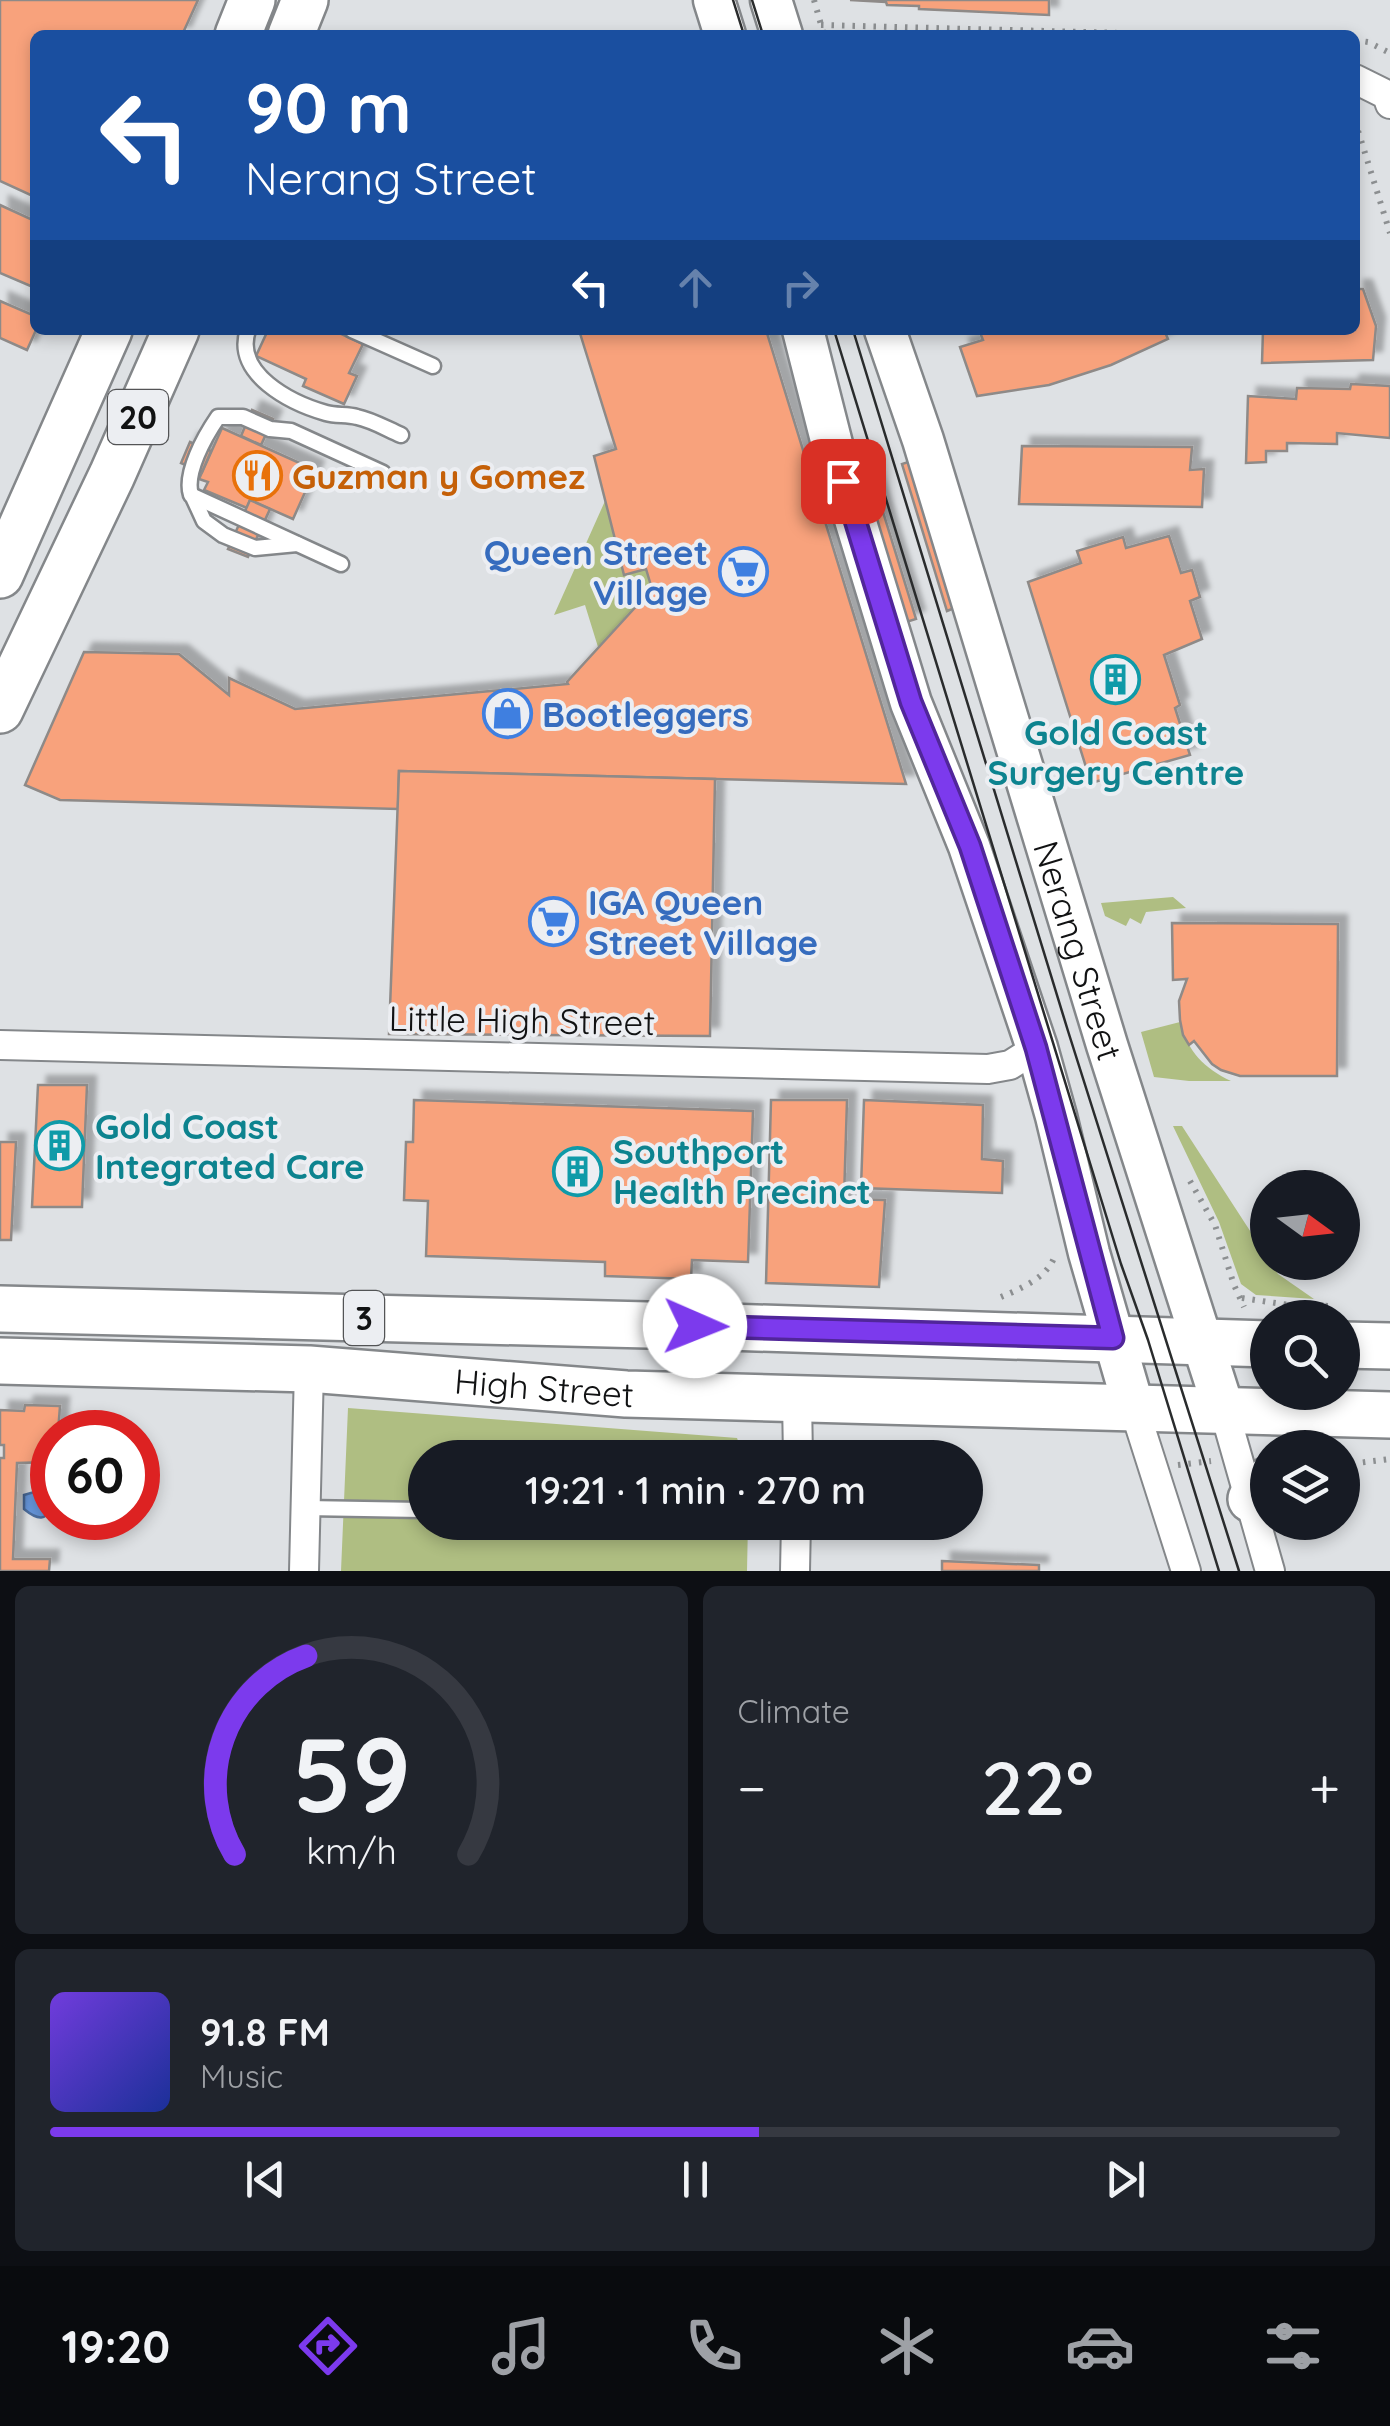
<!DOCTYPE html>
<html lang="en">
<head>
<meta charset="utf-8">
<style>
  body { margin:0; font-family:Quicksand,sans-serif; background:#20242c; color:#f1f3f6; height:100vh; display:flex; flex-direction:column; font-size:38px; white-space:nowrap }
  * { box-sizing:border-box; margin:0 }
  p { font-size:32px; color:#9ea1a6 }
  .icon { flex:none; width:55px; height:55px; fill:none; stroke:currentColor; stroke-width:2; stroke-linecap:round; stroke-linejoin:round }
  .map { position:relative; height:1571px; overflow:hidden }
  .sheet { display:flex; flex-direction:column; gap:15px; padding:15px; background:#0d0f14; flex:1 }
  .sheet>* { flex:none }
  .top-card { position:absolute; left:30px; top:30px; width:1330px; height:305px; border-radius:15px; box-shadow:0 5px 15px #0003; background:#1a4fa0; color:#fff; overflow:hidden }
  .needle { width:65px; rotate:105deg }
  .buttons { position:absolute; left:1250px; top:1170px; display:grid; gap:20px }
  .buttons a { display:grid; place-items:center; width:110px; height:110px; border-radius:50%; background:#171b24; box-shadow:0 5px 15px #0003; font-size:50px }
  .speed { position:absolute; left:30px; top:1410px; display:flex; gap:20px; font-size:50px; font-weight:700; text-align:center }
  .speed>* { display:grid; place-content:center; width:130px; height:130px; border-radius:50%; background:#171b24; box-shadow:0 5px 15px #0003; line-height:1 }
  .speed .limit { border:15px solid #d22; background:#fff; color:#111 }
  .pin { position:absolute; display:grid; place-items:center; width:85px; height:85px; color:#fff; margin:-42px; border-radius:20px; box-shadow:0 5px 15px #0006 }
  .me { position:absolute; width:110px; margin:-55px; rotate:91deg; stroke-linejoin:round; filter:drop-shadow(0 0 8px #0008) }
  .turn { display:flex; align-items:center; gap:35px; height:210px; padding:0 50px; font-size:45px }
  .turn .icon { width:130px; height:130px; stroke-width:2.5 }
  .turn b { display:block; font-size:70px; line-height:85px }
  .lanes { display:flex; align-items:center; height:95px; padding:0 50px; background:#0003; justify-content:center; gap:50px; direction:ltr }
  .lanes .off { opacity:.35 }
  .big { font-size:75px; font-weight:600; line-height:1.1 }
  .sheet .widget { flex:1; display:flex; flex-direction:column; justify-content:center; gap:15px; min-width:0; padding:0 35px; border-radius:15px; background:#20242c }
  .sheet .dial { align-items:center; gap:0 }
  .dial svg { height:260px; overflow:visible; fill:none; stroke:#363941; stroke-width:7; stroke-linecap:round; text-anchor:middle }
  .dial text { fill:#f1f3f6; stroke:none }
  .song { display:flex; align-items:center; gap:30px }
  .cover { width:120px; height:120px; border-radius:15px; background:linear-gradient(135deg,hsl(260 70% 55%),hsl(230 70% 35%)) }
  .played { height:10px; border-radius:5px; background:linear-gradient(90deg,#7c3aed 55%,#363941 55%) }
  .keys { display:flex; justify-content:space-around; direction:ltr }
  .heat { display:flex; justify-content:space-between; align-items:center; font-size:55px; direction:ltr }
  .sheet .tiles { flex:1; display:grid; gap:15px; grid-template-columns:1fr 1fr }
  .widget:last-child { grid-column:span 2 }
  .trip { position:absolute; left:408px; top:1440px; width:575px; height:100px; border-radius:50px; background:#171b24; box-shadow:0 5px 15px #0003; font-weight:600; line-height:100px; text-align:center }
  .tab-bar { display:flex; height:160px; justify-content:space-around; align-items:center; background:#090b0e; color:#9ea1a6 }
  .tab-bar .icon { width:70px; height:70px }
  .tab-bar .on { color:#7c3aed }
  .tab-bar b { font-size:45px; color:#f1f3f6 }
  .map>svg:first-child { display:block }
  .green { fill:#afbe82 }
  .water { fill:#6797dc; stroke:#4d6fa0; stroke-width:2.5 }
  .building { fill:#f8a27b; stroke:#8e8a88; stroke-width:2.5; filter:url(#shadow) }
  .lines { fill:none; stroke-linecap:round; stroke-linejoin:round }
  .lane-casing { stroke:#84878a; stroke-width:19 }
  .street-casing { stroke:#84878a; stroke-width:32 }
  .secondary-casing { stroke:#84878a; stroke-width:45 }
  .primary-casing { stroke:#84878a; stroke-width:50 }
  .path { stroke:#8c8f91; stroke-width:6; stroke-dasharray:2.5 8; stroke-linecap:butt }
  .lane { stroke:#fff; stroke-width:14 }
  .street { stroke:#fff; stroke-width:28 }
  .secondary { stroke:#fff; stroke-width:40 }
  .primary { stroke:#fff; stroke-width:45 }
  .tram { stroke:#2a2c2d; stroke-width:2.5 }
  .route-casing { stroke:#51269a; stroke-width:25 }
  .route { stroke:#7c3aed; stroke-width:18 }
  .labels { text-anchor:middle; dominant-baseline:central; stroke-width:8; stroke-linejoin:round; paint-order:stroke }
  .shield { fill:#eceef2; stroke:#535456; stroke-width:2.5 }
  .shield-label { font-size:32px; font-weight:bold; fill:#111213 }
  .food-label { font-size:35px; font-weight:bold; fill:#c56008; stroke:#eceef2; text-anchor:start }
  .shop-label { font-size:35px; font-weight:bold; fill:#366cbe; stroke:#eceef2; text-anchor:start }
  .culture-label { font-size:35px; font-weight:bold; fill:#0d838f; stroke:#eceef2; text-anchor:start }
  .street-label { font-size:35px; fill:#111213; stroke:#eceef2 }
</style>
</head>
<body>
<div class="map">
<svg width="1390" height="1571" viewBox="0 0 1390 1571">
  <defs>
    <filter id="shadow"><feDropShadow dx="9" dy="-9" stdDeviation="2.5" flood-color="#0004"/></filter>
  </defs>
  <rect width="100%" height="100%" fill="#dee1e4"/>
  <g class="green">
    <path d="M605,501L624,575L646,569L652,589L598,647L585,605L554,615Z"/>
    <path d="M1173,897L1186,908L1146,912L1141,924L1130,918L1126,926L1105,916L1101,903Z"/>
    <path d="M1180,1022C1187,1051 1205,1069 1231,1081H1189L1154,1077L1141,1032Z"/>
    <path d="M1173,1126H1182L1267,1257L1268,1262L1271,1263L1278,1274L1314,1299L1256,1295L1241,1284L1219,1222Z"/>
    <path d="M348,1408L737,1438L744,1457L425,1458V1522L748,1523L747,1571H341Z"/>
  </g>
  <path class="water" d="M48,1477L52,1479C53,1497 54,1534 24,1509V1495L38,1491Z"/>
  <g class="building">
    <path d="M0,0H198L182,35H35V197L0,181Z"/>
    <path d="M850,0H1049V15L919,9V6L887,5L886,2Z"/>
    <path d="M0,205L35,221V282L33,287L0,273Z"/>
    <path d="M1355,289H1363L1376,326L1373,360L1262,363L1263,330H1355Z"/>
    <path d="M0,301L35,316L36,330L27,350L0,338Z"/>
    <path d="M268,330H333L363,344L349,373L357,376L344,404L303,386L306,379L256,356Z"/>
    <path d="M579,330H766L906,784L399,771L398,809L60,800L25,785L84,652L179,654L229,695V678L295,709L568,684L567,682L652,589L646,569L624,575L594,456L616,449Z"/>
    <path d="M979,330H1164L1168,339L1111,365L1049,385L977,396L960,347L983,340Z"/>
    <path d="M1351,384L1390,386V438L1337,433V444L1287,443V451H1266V462L1246,463L1248,396L1296,399L1297,388L1350,389Z"/>
    <path d="M252,410L273,419L261,445L241,436Z"/>
    <path d="M222,428L315,470L293,519L250,500L247,508L204,490L208,482L199,479Z"/>
    <path d="M190,442L211,451L202,472L181,463Z"/>
    <path d="M1022,446L1192,447L1190,470L1204,469L1202,507L1019,504Z"/>
    <path d="M917,459L962,605L947,611L902,464Z"/>
    <path d="M871,473L916,619L900,624L854,478Z"/>
    <path d="M250,500L270,509L248,557L228,549Z"/>
    <path d="M1169,536L1181,573L1192,570L1200,597L1190,601L1202,639L1164,655L1180,705L1175,708L1190,755L1091,783L1028,582L1081,563L1077,551L1123,537L1126,548Z"/>
    <path d="M399,771L715,779L710,1036L389,1034Z"/>
    <path d="M1172,923L1338,924L1337,1076H1240L1221,1070L1212,1064L1194,1041L1189,1045L1183,1035L1180,1020L1179,1001L1187,979L1173,980Z"/>
    <path d="M38,1085H87L82,1207H32Z"/>
    <path d="M414,1100L753,1111L748,1262L692,1260L691,1279L605,1276V1262L426,1256L428,1201L404,1200L406,1142H413Z"/>
    <path d="M771,1100H847L844,1199L885,1200L879,1287L766,1283Z"/>
    <path d="M864,1100L983,1105L982,1159L1003,1161L1002,1193L861,1188Z"/>
    <path d="M0,1142H16L11,1240H0Z"/>
    <path d="M25,1405L60,1406L58,1432H52V1462L17,1463L13,1559H50L49,1571H0V1458H4V1445H0V1410L24,1411Z"/>
    <path d="M942,1561L1039,1565V1571H942Z"/>
  </g>
  <g class="lines">
    <defs>
      <g id="lane">
        <path d="M248,330C233,374 291,403 326,413C336,416 347,414 357,417C372,420 387,429 401,435"/>
        <path d="M352,330L433,366"/>
        <path d="M192,495L204,521L223,535L255,548L297,544"/>
        <path d="M341,564L191,495C184,473 205,436 218,417H243L270,429L291,431L383,473"/>
        <path d="M306,1508L422,1510"/>
      </g>
      <g id="street">
        <path d="M1355,79L1387,95L1390,104"/>
        <path d="M0,1045L988,1069L1010,1065L1037,1048"/>
        <path d="M797,1399L798,1458"/>
        <path d="M1134,1408L1186,1571"/>
        <path d="M1224,1410L1270,1571"/>
        <path d="M304,1571L309,1369"/>
        <path d="M795,1571L796,1522"/>
      </g>
      <g id="secondary">
        <path d="M714,0L725,35"/>
        <path d="M771,0L782,35"/>
        <path d="M803,330L832,444L911,703L969,846L1037,1048L1056,1116L1089,1253L1134,1408"/>
        <path id="s1" d="M885,330L923,440L1107,1045L1224,1410"/>
      </g>
      <g id="primary">
        <path d="M238,35L252,0"/>
        <path d="M291,35L305,0"/>
        <path d="M0,575L109,330"/>
        <path d="M0,710L112,475L176,330"/>
        <path d="M0,1309L727,1327L1268,1344"/>
        <path d="M1342,1345L1390,1346"/>
        <path id="s2" d="M0,1361L309,1369L626,1394L1390,1415"/>
        <path d="M1251,1499L1268,1480"/>
      </g>
    </defs>
    <use href="#lane" class="lane-casing"/>
    <use href="#street" class="street-casing"/>
    <use href="#secondary" class="secondary-casing"/>
    <use href="#primary" class="primary-casing"/>
    <g class="path">
      <path d="M814,0L824,35"/>
      <path d="M821,25L1197,35"/>
      <path d="M1355,40L1368,42L1390,53"/>
      <path d="M1355,121L1390,233"/>
      <path d="M1190,1181L1215,1225L1234,1285L1244,1307"/>
      <path d="M1001,1297C1020,1289 1046,1278 1054,1258"/>
      <path d="M1242,1298L1289,1305L1333,1306"/>
      <path d="M1178,1465L1211,1461"/>
      <path d="M1342,1465L1390,1459"/>
    </g>
    <use href="#lane" class="lane"/>
    <use href="#street" class="street"/>
    <use href="#secondary" class="secondary"/>
    <use href="#primary" class="primary"/>
    <g class="tram">
      <path d="M733,0L744,35"/>
      <path d="M752,0L763,35"/>
      <path d="M834,330L1121,1264L1148,1340L1219,1571"/>
      <path d="M853,330L1068,1031L1239,1571"/>
    </g>
  </g>
  <g class="lines">
    <defs>
      <path id="route" d="M695,1326L1113,1338L1036,1048L970,846L911,702L843,481"/>
    </defs>
    <use href="#route" class="route-casing"/>
    <use href="#route" class="route"/>
  </g>
  <defs>
    <symbol id="restaurant-ring" viewBox="-11 -11 22 22"><circle r="9.5" fill="#eceef2" stroke="#e8710a" stroke-width="1.5"/><path d="M-5-6h1v4h1v-4h1v4h1v-4h1v5L-1.5 .5V6h-2V.5L-5-1ZM5-6V6H3V1.5H1.5Q1.5-4 5-6Z" fill="#e8710a"/></symbol>
    <symbol id="supermarket-ring" viewBox="-11 -11 22 22"><circle r="9.5" fill="#eceef2" stroke="#3f7fe0" stroke-width="1.5"/><path d="M-6-5.5h2.5l.6 2H6L4.5 2H-2.5L-4.4-4H-6ZM-1.5 3.2a1.3 1.3 0 1 0 .1 0ZM3 3.2a1.3 1.3 0 1 0 .1 0Z" fill="#3f7fe0"/></symbol>
    <symbol id="building-ring" viewBox="-11 -11 22 22"><circle r="9.5" fill="#eceef2" stroke="#0f9aa8" stroke-width="1.5"/><path d="M-4-6H4V6H1V3H-1V6H-4ZM-2.5-4.3h1.7v1.8h-1.7ZM.8-4.3h1.7v1.8H.8ZM-2.5-1h1.7V.8h-1.7ZM.8-1h1.7V.8H.8Z" fill="#0f9aa8"/></symbol>
    <symbol id="shop-ring" viewBox="-11 -11 22 22"><circle r="9.5" fill="#eceef2" stroke="#3f7fe0" stroke-width="1.5"/><path d="M-5-2.5h2.3a2.7 3.5 0 0 1 5.4 0H5L5.5 6h-11ZM-1.5-2.5h3a1.5 2.3 0 0 0-3 0Z" fill="#3f7fe0"/></symbol>
  </defs>
  <g fill-rule="evenodd">
    <use href="#restaurant-ring" x="230" y="448" width="55" height="55"/>
    <use href="#supermarket-ring" x="716" y="544" width="55" height="55"/>
    <use href="#building-ring" x="1088" y="652" width="55" height="55"/>
    <use href="#shop-ring" x="480" y="686" width="55" height="55"/>
    <use href="#supermarket-ring" x="526" y="894" width="55" height="55"/>
    <use href="#building-ring" x="32" y="1118" width="55" height="55"/>
    <use href="#building-ring" x="550" y="1144" width="55" height="55"/>
  </g>
  <g class="labels">
    <g class="shield">
      <rect x="108" y="390" width="60" height="54" rx="8"/>
      <rect x="344" y="1291" width="40" height="54" rx="8"/>
    </g>
    <g class="shield-label">
      <text x="138" y="417">20</text>
      <text x="364" y="1318">3</text>
    </g>
    <g class="food-label">
      <text x="292" y="476">Guzman y Gomez</text>
    </g>
    <g class="shop-label">
      <text x="708" y="552" text-anchor="end">Queen Street<tspan x="708" dy="40">Village</tspan></text>
      <text x="542" y="714">Bootleggers</text>
      <text x="588" y="902">IGA Queen<tspan x="588" dy="40">Street Village</tspan></text>
    </g>
    <g class="culture-label">
      <text x="1116" y="732" text-anchor="middle">Gold Coast<tspan x="1116" dy="40">Surgery Centre</tspan></text>
      <text x="95" y="1126">Gold Coast<tspan x="95" dy="40">Integrated Care</tspan></text>
      <text x="613" y="1151">Southport<tspan x="613" dy="40">Health Precinct</tspan></text>
    </g>
    <g class="street-label">
      <text stroke="none"><textPath href="#s1" startOffset="650">Nerang Street</textPath></text>
      <text transform="translate(522 1020) rotate(1)">Little High Street</text>
      <text stroke="none"><textPath href="#s2" startOffset="545">High Street</textPath></text>
    </g>
  </g>
</svg>
<div class="buttons">
<a><svg class="needle" viewBox="-14 -14 28 28"><path d="M0-13l5 13h-10z" fill="#e53935"/><path d="M0 13l5-13h-10z" fill="#9ea1a6"/></svg></a>
<a><svg class="icon" aria-label="search" viewBox="0 0 24 24"><circle cx="10" cy="10" r="6"/><path d="M15 15l6 6"/></svg></a>
<a><svg class="icon" aria-label="layers" viewBox="0 0 24 24"><path d="M12 4l9 5-9 5-9-5zM3 14l9 5 9-5"/></svg></a>
</div>
<div class="speed"><div class="limit">60</div></div>
<div class="pin" style="left:843px;top:481px;background:#d93025"><svg class="icon" aria-label="arrive" viewBox="0 0 24 24"><path d="M6 21V4h12l-3 4 3 4H6"/></svg></div>
<svg class="me" style="left:695px;top:1326px" viewBox="-20 -20 40 40"><circle r="19" fill="#fff"/><path d="M0-13L10 11 0 6-10 11z" fill="#7c3aed"/></svg>
<div class="trip">19:21 · 1 min · 270 m</div>
<div class="top-card">
<div class="turn"><svg class="icon" aria-label="left" viewBox="0 0 24 24"><path d="M17 20v-9H6M10 6l-5 5 5 5"/></svg><div><b>90 m</b>Nerang Street</div></div>
<div class="lanes"><svg class="icon" aria-label="left" viewBox="0 0 24 24"><path d="M17 20v-9H6M10 6l-5 5 5 5"/></svg><svg class="icon off" aria-label="ahead" viewBox="0 0 24 24"><path d="M12 20V5M6 11l6-6 6 6"/></svg><svg class="icon off" aria-label="right" viewBox="0 0 24 24"><path d="M7 20v-9h11M14 6l5 5-5 5"/></svg></div>
</div>
</div>
<section class="sheet">
<div class="tiles">
<div class="widget dial"><svg viewBox="0 0 100 80">
<path d="M14 69A42 42 0 1 1 86 69"/>
<path d="M14 69A42 42 0 0 1 36 8" stroke="#7c3aed"/>
<text x="50" y="56" font-size="32" font-weight="700">59</text>
<text x="50" y="72" font-size="11">km/h</text>
</svg></div>
<div class="widget"><p>Climate</p>
<div class="heat"><a>−</a><b class="big">22°</b><a>+</a></div>
</div>
<div class="widget">
<div class="song"><i class="cover"></i><div><b>91.8 FM</b><p>Music</p></div></div>
<div class="played"></div>
<div class="keys"><svg class="icon" aria-label="previous" viewBox="0 0 24 24"><path d="M18 5L8 12l10 7zM5 5v14"/></svg><svg class="icon" aria-label="pause" viewBox="0 0 24 24"><path d="M8 5v14M16 5v14"/></svg><svg class="icon" aria-label="next" viewBox="0 0 24 24"><path d="M6 5l10 7-10 7zM19 5v14"/></svg></div>
</div>
</div>
</section>
<nav class="tab-bar">
<b>19:20</b>
<svg class="icon on" aria-label="directions" viewBox="0 0 24 24"><path d="M12 3l9 9-9 9-9-9zM9 14v-3h6M13 9l2 2-2 2"/></svg>
<svg class="icon" aria-label="music" viewBox="0 0 24 24"><path d="M9 18V5l10-2v13"/><circle cx="6" cy="18" r="3"/><circle cx="16" cy="16" r="3"/></svg>
<svg class="icon" aria-label="phone" viewBox="0 0 24 24"><path d="M5 4h4l2 5-3 2q2 4 5 5l2-3 5 2v4C11 20 4 13 5 4z"/></svg>
<svg class="icon" aria-label="climate" viewBox="0 0 24 24"><path d="M12 3v18M4 7l16 10M4 17L20 7"/></svg>
<svg class="icon" aria-label="car" viewBox="0 0 24 24"><path d="M5 17H2v-5l4-1 3-4h7l3 4 3 1v5h-3M9 17h6M6 11h13"/><circle cx="7" cy="17" r="2"/><circle cx="17" cy="17" r="2"/></svg>
<svg class="icon" aria-label="filters" viewBox="0 0 24 24"><path d="M4 7h16M4 17h16"/><circle cx="9" cy="7" r="2"/><circle cx="15" cy="17" r="2"/></svg>
</nav>
</body>
</html>
